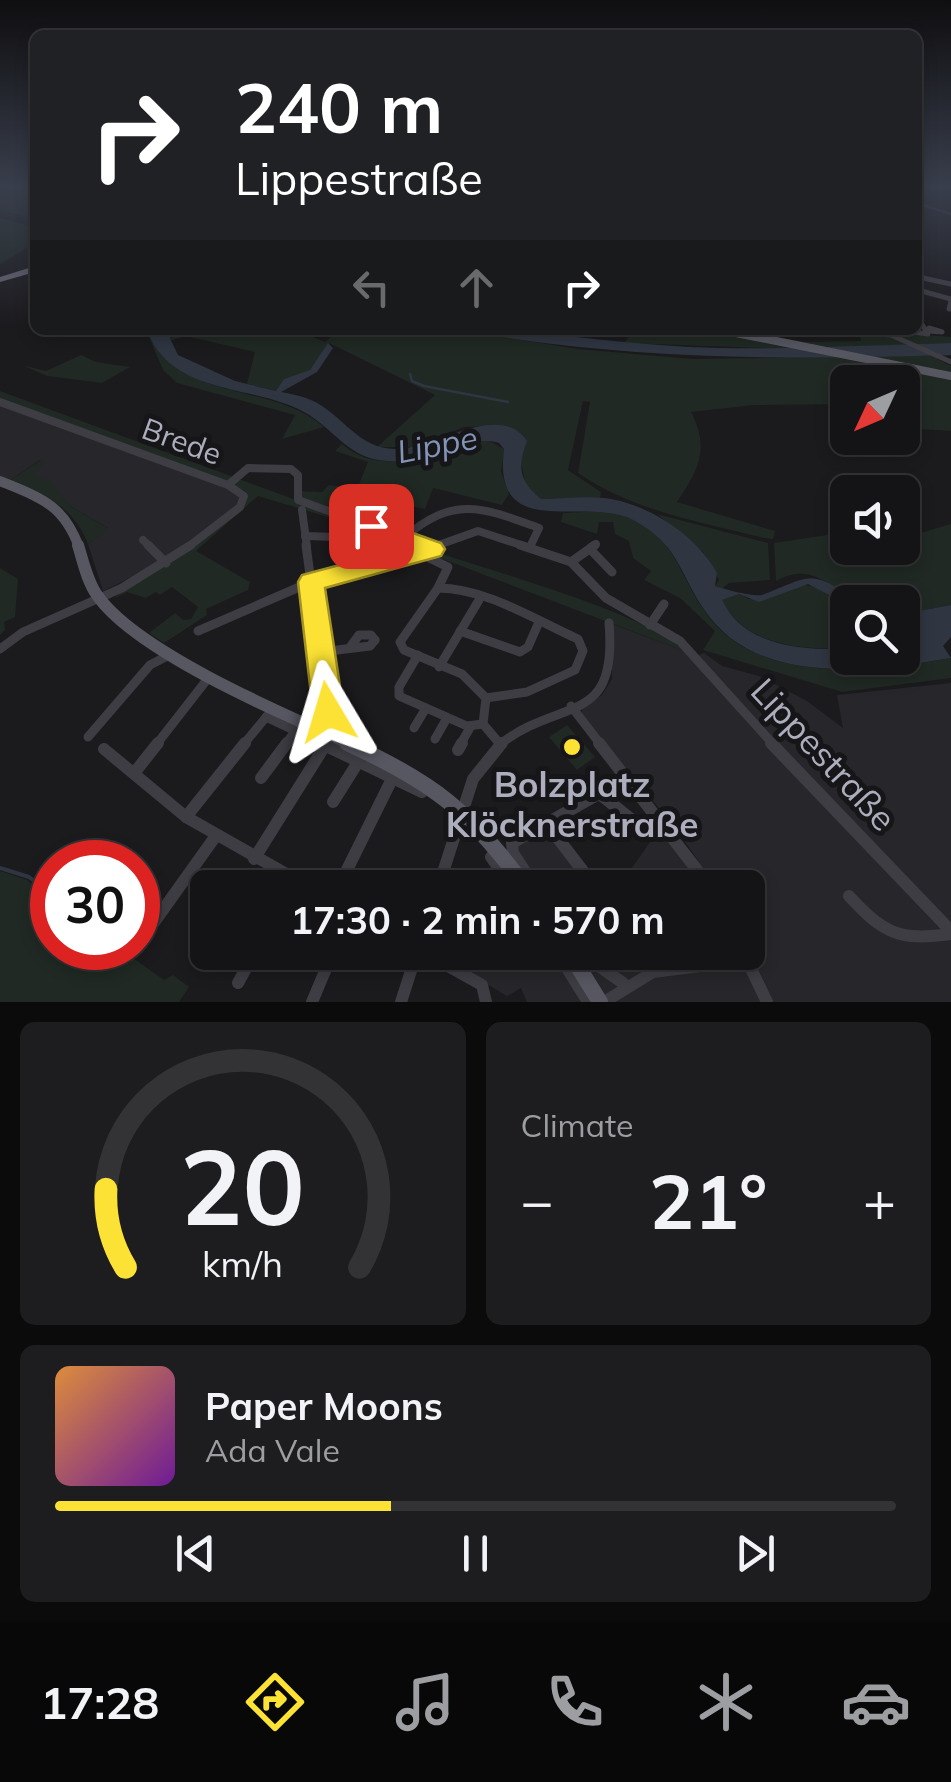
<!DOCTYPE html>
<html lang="en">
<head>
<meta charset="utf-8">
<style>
  body { margin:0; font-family:Mulish,sans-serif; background:#1d1d1f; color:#f1f3f6; height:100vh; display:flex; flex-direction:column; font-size:38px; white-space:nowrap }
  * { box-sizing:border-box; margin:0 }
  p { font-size:32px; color:#9d9ea1 }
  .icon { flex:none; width:55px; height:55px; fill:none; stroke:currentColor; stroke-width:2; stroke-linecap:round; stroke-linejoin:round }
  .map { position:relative; height:1002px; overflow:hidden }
  .sheet { display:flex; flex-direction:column; gap:20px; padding:20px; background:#0b0b0c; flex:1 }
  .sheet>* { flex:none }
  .guide { position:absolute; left:30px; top:30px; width:892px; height:305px; border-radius:15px; box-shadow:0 5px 15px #0003,0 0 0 2px #333335; background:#202124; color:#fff; overflow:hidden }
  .needle { width:65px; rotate:226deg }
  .fabs { position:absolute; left:830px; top:365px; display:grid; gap:20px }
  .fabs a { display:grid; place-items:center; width:90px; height:90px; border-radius:15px; background:#141416; box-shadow:0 5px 15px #0003,0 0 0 2px #333335; font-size:50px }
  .speed { position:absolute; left:30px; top:840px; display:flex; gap:20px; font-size:50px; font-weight:700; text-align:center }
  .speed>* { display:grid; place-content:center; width:130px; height:130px; border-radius:50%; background:#141416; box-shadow:0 5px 15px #0003,0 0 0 2px #333335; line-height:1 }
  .speed .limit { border:15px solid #d22; background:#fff; color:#111 }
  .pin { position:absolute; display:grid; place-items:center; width:85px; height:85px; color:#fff; margin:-42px; border-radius:20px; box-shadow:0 5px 15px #0006 }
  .me { position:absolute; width:110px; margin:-55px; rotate:353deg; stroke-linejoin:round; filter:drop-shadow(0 0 8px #0008) }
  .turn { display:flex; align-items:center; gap:35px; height:210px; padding:0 40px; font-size:45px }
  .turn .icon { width:130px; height:130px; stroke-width:2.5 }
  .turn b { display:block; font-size:70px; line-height:85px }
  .lanes { display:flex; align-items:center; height:95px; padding:0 40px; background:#0003; justify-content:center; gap:50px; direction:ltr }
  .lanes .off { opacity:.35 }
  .big { font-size:75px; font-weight:700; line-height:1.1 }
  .sheet .tile { flex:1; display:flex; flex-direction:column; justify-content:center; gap:15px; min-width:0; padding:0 35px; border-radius:15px; background:#1d1d1f }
  .sheet .dial { align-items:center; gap:0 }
  .dial svg { height:260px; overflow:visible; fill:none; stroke:#333335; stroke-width:7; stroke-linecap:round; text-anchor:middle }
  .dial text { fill:#f1f3f6; stroke:none }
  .song { display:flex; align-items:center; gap:30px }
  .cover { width:120px; height:120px; border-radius:15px; background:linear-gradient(135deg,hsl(30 70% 55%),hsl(280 70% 35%)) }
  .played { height:10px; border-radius:5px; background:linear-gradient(90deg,#fce234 40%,#333335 40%) }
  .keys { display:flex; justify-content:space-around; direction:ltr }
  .heat { display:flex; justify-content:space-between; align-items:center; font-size:55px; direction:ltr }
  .sheet .tiles { flex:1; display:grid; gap:20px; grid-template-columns:1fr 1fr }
  .tile:last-child { grid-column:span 2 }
  .trip { position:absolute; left:190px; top:870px; width:575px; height:100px; border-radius:15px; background:#141416; box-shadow:0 5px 15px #0003,0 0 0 2px #333335; font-weight:700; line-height:100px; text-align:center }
  .menu { display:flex; height:160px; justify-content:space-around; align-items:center; background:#080809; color:#9d9ea1 }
  .menu .icon { width:70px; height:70px }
  .menu .on { color:#fce234 }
  .menu b { font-size:45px; color:#f1f3f6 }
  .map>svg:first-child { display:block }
  .built { fill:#27262a }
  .green { fill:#202923 }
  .water { fill:#2f3642 }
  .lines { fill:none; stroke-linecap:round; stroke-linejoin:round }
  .stream-far1 { stroke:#2f3642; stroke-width:2.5 }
  .stream { stroke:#2f3642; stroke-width:4 }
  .minor-far4 { stroke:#3e3d44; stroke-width:4 }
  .minor-far3 { stroke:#3e3d44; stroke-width:5 }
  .minor-far2 { stroke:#3e3d44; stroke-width:8 }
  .minor-far1 { stroke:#3e3d44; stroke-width:9 }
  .minor { stroke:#3e3d44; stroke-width:12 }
  .major-far3 { stroke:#575762; stroke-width:8 }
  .major-far2 { stroke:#575762; stroke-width:10 }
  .major-far1 { stroke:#575762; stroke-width:12 }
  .major { stroke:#575762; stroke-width:16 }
  .highway { fill:#676874; fill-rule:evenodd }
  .route { fill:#fce234; stroke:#a49322; stroke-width:2.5 }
  .poi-dot { fill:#fce234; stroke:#161518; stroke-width:4 }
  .labels { text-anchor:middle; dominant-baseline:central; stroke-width:10; stroke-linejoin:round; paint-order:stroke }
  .street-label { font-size:30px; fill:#adaebd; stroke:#161518 }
  .water-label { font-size:32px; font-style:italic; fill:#8394b9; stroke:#161518 }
  .near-street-label { font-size:35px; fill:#adaebd; stroke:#161518 }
  .near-poi-label { font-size:35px; font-weight:bold; fill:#adaebd; stroke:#161518 }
</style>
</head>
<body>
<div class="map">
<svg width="951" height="1002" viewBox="0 0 951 1002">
  <rect width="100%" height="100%" fill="#1b1a1d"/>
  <g class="built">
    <path d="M0,400L242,489L246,495L194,547L103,591L88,544L108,528L70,506L30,474L45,462L40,460L9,481L0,477Z"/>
    <path d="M612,624L684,651L691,658L704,653L722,666L759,676L807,701L843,728L837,695L951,683V1002H608L576,953H643L662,976L753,964L748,950V888L716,887L677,830L581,714L583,706L602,695L612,679Z"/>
    <path d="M548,828L594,887H533L507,849Z"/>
    <path d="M664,830L701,882L693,887H642L629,872L653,838Z"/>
    <path d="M464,953H553L584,1002H527L521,988L507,996L455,965Z"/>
  </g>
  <g class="green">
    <path d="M35,187V219L0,210V193Z"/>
    <path d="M0,218L35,228V243L0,264Z"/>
    <path d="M146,330C189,408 267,379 324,427L282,439L295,415L177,383L163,370Z"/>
    <path d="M166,330H296L325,342L338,330H460L578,349L693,359L951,355L937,359L951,366V375L837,358L951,378V431L903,428L902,382H848L847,404L754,405L691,412C710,449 699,469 677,502L775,531L773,539L764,538C700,522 633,511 578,473L590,402L583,401L568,470L601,492L600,498L541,499L526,487L520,458L488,426L464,427L418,447H377L435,395L329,343L310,371L284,379L277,391L247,384L255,352L186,336L169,341Z"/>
    <path d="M634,330H735L805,342L861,341L860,335L879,331L951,337V343L796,349L624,343Z"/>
    <path d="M81,355L96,362L130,367L102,383L47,376L22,365L46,371Z"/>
    <path d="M0,391L334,514L331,518L258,496L196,551L250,582L248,590L206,609L207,615L164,643L149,633L175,613L183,620L191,619L198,607L172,587L160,595L156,592L146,598L127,592L111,600L236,513L245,491L0,400Z"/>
    <path d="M487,440L504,449L501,472L509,494L502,505L433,488L425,509L351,495L348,510C331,513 305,506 296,491L322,492L329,485L357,489L368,462L335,451L342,444C387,483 439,444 487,440Z"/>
    <path d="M41,460L47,462L31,474L49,480L70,506L109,529L88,544C74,508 44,492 9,481Z"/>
    <path d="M605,511C671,525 673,562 703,609C754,687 872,672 951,658V678L842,692L703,650L715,631L680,598L644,580L651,571L633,558L629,541L615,534L613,522H599L597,534L561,522L563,513Z"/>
    <path d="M657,514L768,543L770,580L729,583L722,589L715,586L719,580L703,552Z"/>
    <path d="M951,524V605L903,614L902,602C890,602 874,605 863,602C833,596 817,558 776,581L774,543L847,532L848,548H902L903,538Z"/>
    <path d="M433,551C485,569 653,615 684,651L427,553Z"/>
    <path d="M0,568L18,579L15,617L4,622L5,630L0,635Z"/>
    <path d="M800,584L822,588L847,604V649C800,649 747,647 721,600L739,594L749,599Z"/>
    <path d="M567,725L595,757L577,770L549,737Z"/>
    <path d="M0,871L27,880L52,899V948H119L164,980L173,975L189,987L179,1002H0Z"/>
  </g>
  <g class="water">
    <path d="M147,330H166L178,355L235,381L276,391L284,379L310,370L328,343L333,348L317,372L281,392C291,394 302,396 311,400C343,414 358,450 397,449C433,449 500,400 527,441C517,467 519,481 541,499C562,499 583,496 604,498C648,503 697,536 717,573L715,586C723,589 754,597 762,595C808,578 810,566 857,602L847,604L808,584L759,602L739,594L722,600C744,647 803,650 847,649L848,658H902L903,614L951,605V637L943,646L951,658C871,671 755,688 703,608C678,570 678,544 633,520C584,495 492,544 504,449L499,443C469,433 423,463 387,461C348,459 335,429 304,412C253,384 171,396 147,330Z"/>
    <path d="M460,330C537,330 613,343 690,347C777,351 864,345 951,343V355C785,360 624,360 460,330Z"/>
  </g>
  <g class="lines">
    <g class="stream-far1">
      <path d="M923,205L951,214"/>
      <path d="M410,374L412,381L424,386L508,402"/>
    </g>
    <path class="stream" d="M0,868L29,877L52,895"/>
    <path class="minor-far4" d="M918,277L925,278"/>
    <g class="minor-far3">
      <path d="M918,277L951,284"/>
      <path d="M918,290L951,299"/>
      <path d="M949,309L951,301"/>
      <path d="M929,328L942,332L929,331"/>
      <path d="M827,330L891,335L951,362"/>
      <path d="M900,330L928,334L918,318"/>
    </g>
    <g class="minor-far2">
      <path d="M0,402L228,485L244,496L240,507L188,547"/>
      <path d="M228,485L248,468L291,469L298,475V500L428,547"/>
      <path d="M302,510L307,547"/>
      <path d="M371,526L384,511"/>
      <path d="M305,536L337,537L367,547"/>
      <path d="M404,538C454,495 482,507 539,528L530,547"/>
      <path d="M143,540L150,547"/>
      <path d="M433,547L478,531L527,547"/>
      <path d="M591,547L596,544"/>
    </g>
    <g class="minor-far1">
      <path d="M148,545L166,563"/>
      <path d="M306,545L328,712L324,733"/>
      <path d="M362,545L383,564"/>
      <path d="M421,545L432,549"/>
      <path d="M520,545L571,562L606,598L680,641L774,745"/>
      <path d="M590,549L612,572"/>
      <path d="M419,553L448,567L438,588"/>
      <path d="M571,562L595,545"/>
      <path d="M438,588C486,588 535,620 578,639L583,651L575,670L527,692L486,698L462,674L404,650L400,642Z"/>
      <path d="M650,625L664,604"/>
      <path d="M198,631L311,582L440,545"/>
      <path d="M460,631L520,652L528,647L539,622"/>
      <path d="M351,646L359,635H371L375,640"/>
      <path d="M0,649L23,632L122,588L191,545"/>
      <path d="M321,652L370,646L375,640"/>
      <path d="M418,655L399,687V696L467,726L483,724"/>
      <path d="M439,667L479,600"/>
      <path d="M486,698L483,724L500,744"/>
      <path d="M571,706L601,745"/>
      <path d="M266,717L325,745"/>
      <path d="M414,728L426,708"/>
      <path d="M88,737L150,665L171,654"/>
      <path d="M435,739L447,718"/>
      <path d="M156,745L209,677"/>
      <path d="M243,745L267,716"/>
      <path d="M285,745L296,730"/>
      <path d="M460,745L471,726"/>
      <path d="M499,745C561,696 618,728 609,623"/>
    </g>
    <g class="minor">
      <path d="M320,743L422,792"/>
      <path d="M599,743L711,888"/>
      <path d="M771,743L951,931"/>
      <path d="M104,749L186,817L311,888"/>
      <path d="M458,750L462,743"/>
      <path d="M135,772L158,743"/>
      <path d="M261,778L287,743"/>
      <path d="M601,795L652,836"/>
      <path d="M333,802L360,759"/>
      <path d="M186,817L245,743"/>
      <path d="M547,824L596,888"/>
      <path d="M491,857L512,888"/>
      <path d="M254,859L326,744"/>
      <path d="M338,888L393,777"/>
      <path d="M438,888L473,779L502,743"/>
      <path d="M536,888L513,853L512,843L625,779"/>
      <path d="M849,896C884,934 899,941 951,934"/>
      <path d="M145,935L215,837"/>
      <path d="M423,952L482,985L486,1002"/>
      <path d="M557,952L588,1002"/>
      <path d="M579,952L623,983"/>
      <path d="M646,952L659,970"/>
      <path d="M743,952L767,1002"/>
      <path d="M238,983L255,952"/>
      <path d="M312,1002L333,952"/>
      <path d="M401,1002L417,952"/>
      <path d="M604,1002L653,972L747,960"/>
    </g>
    <path class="major-far3" d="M721,330L951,376"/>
    <path class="major-far2" d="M0,481C41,498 63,504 79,547"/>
    <path class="major-far1" d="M78,545C83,561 87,581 97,595C136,652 287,716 353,745"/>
    <g class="major">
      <path d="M347,743C433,782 471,812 526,888"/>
      <path d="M569,952L600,1002"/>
    </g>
    <path class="highway" d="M32,267H35V272L0,282V277Z"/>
  </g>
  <linearGradient id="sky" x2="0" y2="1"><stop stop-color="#0f0e10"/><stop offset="0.57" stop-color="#393e4c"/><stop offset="1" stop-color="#393e4c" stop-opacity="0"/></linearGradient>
  <rect width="951" height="328" fill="url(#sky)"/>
  <path class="route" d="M371,518L441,543L445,549L441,556L325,588L344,712L339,722L328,726L317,722L313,712L298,582L302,575L403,548L363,532V521Z"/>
  <circle class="poi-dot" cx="572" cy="747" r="10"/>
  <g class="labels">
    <g class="street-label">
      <text transform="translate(182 441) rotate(20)">Brede</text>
    </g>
    <g class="water-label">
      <text transform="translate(437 444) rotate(-11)">Lippe</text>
    </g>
    <g class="near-street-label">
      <text transform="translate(824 754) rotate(47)">Lippestraße</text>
    </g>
    <g class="near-poi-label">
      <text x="572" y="784">Bolzplatz<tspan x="572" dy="40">Klöcknerstraße</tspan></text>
    </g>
  </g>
</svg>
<div class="fabs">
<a><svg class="needle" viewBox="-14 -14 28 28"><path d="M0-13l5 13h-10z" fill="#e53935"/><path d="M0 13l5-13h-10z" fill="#9d9ea1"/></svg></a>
<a><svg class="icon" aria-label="sound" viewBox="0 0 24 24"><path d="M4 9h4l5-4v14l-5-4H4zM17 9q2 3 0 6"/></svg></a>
<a><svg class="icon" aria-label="search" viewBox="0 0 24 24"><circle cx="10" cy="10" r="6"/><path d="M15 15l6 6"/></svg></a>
</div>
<div class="speed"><div class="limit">30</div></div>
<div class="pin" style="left:371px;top:526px;background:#d93025"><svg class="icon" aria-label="arrive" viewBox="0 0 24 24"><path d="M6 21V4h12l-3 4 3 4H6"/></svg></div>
<svg class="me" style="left:328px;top:712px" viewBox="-20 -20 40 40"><path d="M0-17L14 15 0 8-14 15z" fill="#fce234" stroke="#fff" stroke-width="4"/></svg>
<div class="trip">17:30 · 2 min · 570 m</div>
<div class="guide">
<div class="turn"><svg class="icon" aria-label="right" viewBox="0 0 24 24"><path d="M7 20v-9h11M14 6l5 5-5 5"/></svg><div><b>240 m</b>Lippestraße</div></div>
<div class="lanes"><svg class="icon off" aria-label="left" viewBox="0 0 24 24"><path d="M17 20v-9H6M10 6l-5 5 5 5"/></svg><svg class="icon off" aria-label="ahead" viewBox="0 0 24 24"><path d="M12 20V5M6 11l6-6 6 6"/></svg><svg class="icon" aria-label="right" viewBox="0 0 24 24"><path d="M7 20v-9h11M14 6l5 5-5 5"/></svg></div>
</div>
</div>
<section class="sheet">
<div class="tiles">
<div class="tile dial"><svg viewBox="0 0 100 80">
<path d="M14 69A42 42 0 1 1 86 69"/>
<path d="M14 69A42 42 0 0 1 8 45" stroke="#fce234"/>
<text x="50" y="56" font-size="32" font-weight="700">20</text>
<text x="50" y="72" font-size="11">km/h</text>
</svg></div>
<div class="tile"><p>Climate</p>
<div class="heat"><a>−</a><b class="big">21°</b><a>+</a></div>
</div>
<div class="tile">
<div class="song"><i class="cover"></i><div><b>Paper Moons</b><p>Ada Vale</p></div></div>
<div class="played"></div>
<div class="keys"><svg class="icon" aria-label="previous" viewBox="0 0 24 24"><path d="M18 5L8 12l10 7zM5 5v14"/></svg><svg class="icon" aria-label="pause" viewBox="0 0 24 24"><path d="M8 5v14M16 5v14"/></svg><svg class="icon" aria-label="next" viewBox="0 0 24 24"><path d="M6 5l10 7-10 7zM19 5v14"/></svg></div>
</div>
</div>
</section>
<nav class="menu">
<b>17:28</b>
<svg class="icon on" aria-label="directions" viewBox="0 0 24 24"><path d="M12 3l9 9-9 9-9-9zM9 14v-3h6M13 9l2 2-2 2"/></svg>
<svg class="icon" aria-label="music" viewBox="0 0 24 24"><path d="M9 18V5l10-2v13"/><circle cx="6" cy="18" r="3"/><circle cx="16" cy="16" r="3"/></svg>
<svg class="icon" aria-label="phone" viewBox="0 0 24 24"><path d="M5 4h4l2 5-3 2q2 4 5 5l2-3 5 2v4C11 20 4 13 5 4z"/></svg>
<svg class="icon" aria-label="climate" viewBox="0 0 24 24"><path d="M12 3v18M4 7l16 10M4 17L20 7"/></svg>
<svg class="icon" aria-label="car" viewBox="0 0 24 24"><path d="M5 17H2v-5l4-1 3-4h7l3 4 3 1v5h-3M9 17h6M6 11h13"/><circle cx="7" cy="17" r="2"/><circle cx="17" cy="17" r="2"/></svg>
</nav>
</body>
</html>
